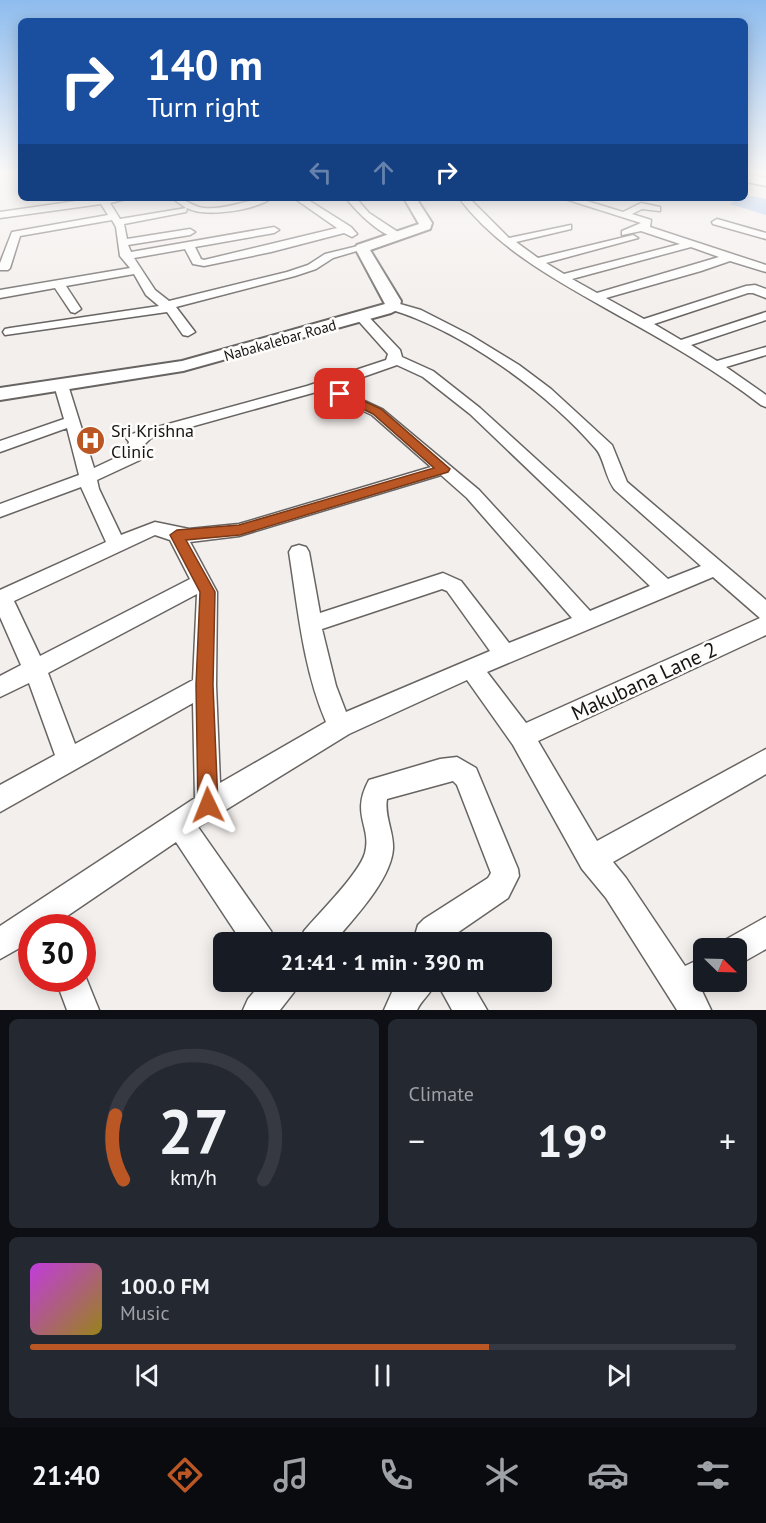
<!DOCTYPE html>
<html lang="en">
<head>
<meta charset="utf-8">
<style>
  body { margin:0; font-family:"PT Sans",sans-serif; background:#242831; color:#f1f3f6; height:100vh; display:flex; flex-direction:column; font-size:22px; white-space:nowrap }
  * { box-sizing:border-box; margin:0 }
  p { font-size:20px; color:#9ea1a6 }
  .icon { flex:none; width:33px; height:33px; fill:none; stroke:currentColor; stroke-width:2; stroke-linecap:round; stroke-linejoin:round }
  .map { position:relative; height:1010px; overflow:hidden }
  .details { display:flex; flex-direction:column; gap:9px; padding:9px; background:#0d0f14; flex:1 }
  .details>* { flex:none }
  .guide { position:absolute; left:18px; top:18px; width:730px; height:183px; border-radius:9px; box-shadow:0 3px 15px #0003; background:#1a4fa0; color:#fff; overflow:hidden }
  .needle { width:39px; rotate:113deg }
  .buttons { position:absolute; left:693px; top:938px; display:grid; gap:12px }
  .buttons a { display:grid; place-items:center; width:54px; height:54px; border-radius:9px; background:#171b24; box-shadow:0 3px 15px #0003; font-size:30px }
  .speed { position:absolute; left:18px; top:914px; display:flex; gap:12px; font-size:30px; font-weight:700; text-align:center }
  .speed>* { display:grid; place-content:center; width:78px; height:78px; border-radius:50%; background:#171b24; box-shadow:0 3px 15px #0003; line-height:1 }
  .speed .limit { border:9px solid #d22; background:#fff; color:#111 }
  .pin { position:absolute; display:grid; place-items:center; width:51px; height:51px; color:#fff; margin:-26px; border-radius:12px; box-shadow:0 3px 9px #0006 }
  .me { position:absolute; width:66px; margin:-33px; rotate:358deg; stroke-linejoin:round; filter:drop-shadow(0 0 4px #0008) }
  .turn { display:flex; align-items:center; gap:21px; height:126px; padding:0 30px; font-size:27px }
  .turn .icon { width:78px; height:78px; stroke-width:2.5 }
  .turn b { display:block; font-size:42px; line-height:51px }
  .lanes { display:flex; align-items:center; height:57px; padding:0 30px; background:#0003; justify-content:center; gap:30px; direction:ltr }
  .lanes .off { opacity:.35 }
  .big { font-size:45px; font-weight:600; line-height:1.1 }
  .details .tile { flex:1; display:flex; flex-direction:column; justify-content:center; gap:9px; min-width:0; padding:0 21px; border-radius:9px; background:#242831 }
  .details .dial { align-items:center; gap:0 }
  .dial svg { height:156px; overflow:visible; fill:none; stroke:#363941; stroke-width:7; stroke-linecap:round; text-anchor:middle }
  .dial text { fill:#f1f3f6; stroke:none }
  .song { display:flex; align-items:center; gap:18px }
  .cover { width:72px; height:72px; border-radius:9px; background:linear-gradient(135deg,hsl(290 70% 55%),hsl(50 70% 35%)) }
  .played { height:6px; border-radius:3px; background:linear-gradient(90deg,#bb5724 65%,#363941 65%) }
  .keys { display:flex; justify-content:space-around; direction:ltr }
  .heat { display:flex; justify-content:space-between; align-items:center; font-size:33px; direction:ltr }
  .details .tiles { flex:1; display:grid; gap:9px; grid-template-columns:1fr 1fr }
  .tile:last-child { grid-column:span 2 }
  .trip { position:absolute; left:213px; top:932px; width:339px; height:60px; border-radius:9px; background:#171b24; box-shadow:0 3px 15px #0003; font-weight:600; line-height:60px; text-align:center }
  .tab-bar { display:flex; height:96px; justify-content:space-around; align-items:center; background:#090b0e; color:#9ea1a6 }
  .tab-bar .icon { width:42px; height:42px }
  .tab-bar .current { color:#bb5724 }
  .tab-bar b { font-size:27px; color:#f1f3f6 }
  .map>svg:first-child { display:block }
  .water { fill:#a7c7f7 }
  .building { fill:#b9b5b2 }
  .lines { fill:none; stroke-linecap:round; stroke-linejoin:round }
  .minor-casing { stroke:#686462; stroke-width:3 }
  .major-casing { stroke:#686462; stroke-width:4 }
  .highway-casing { stroke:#686462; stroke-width:3 }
  .minor { fill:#fff; fill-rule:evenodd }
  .major { fill:#fff; fill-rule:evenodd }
  .highway { fill:#fff; fill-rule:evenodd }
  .route { fill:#bb5724; stroke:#7a3917; stroke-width:1.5 }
  .labels { text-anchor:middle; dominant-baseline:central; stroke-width:5; stroke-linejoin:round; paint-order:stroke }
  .far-street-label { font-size:15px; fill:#161413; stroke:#fffdfc }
  .poi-label { font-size:18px; fill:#161413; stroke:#fffdfc; text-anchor:start }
  .near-street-label { font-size:21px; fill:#161413; stroke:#fffdfc }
</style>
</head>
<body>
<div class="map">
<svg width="766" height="1010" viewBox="0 0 766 1010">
  <rect width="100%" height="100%" fill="#f3efed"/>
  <path class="water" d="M746,195L766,199V215L730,204L738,198H746Z"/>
  <path class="building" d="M96,433L102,450L87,454L81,436Z"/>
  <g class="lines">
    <defs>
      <g id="minor">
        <path d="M97,198H131L110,203L120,219L186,208L172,198C187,198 192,207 204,208C227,210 249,198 272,198C255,210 205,218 187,208L186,212L124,224L127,239L190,229L195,232L190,235L128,245L131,252L274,227L279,230L274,233L195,247L201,259L204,260L337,228L294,198H305L351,227L357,234L352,237L344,233L271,252L204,266L193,264L185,249L134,258L155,290L169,301L287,272L308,265L325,254L362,245L367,248L333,258L316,269L295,276L176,307L195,332L188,336L183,335L167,312L5,335L3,332L5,329L10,328L159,306L146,295L134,274L66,286L81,309L75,313L71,312L55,288L0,298V290L130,268L120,256L116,227L112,220L20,236L10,268L8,270H0V263L12,232L108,215L101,204L0,218V212Z"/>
        <path d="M346,198H356L369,213L401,234V238C384,240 356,211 346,198Z"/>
        <path d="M459,198H469L509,238L571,225V229L516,242L538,258L633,235L638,238L546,263L564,274L680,244L641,231L622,235V231L641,223L562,198H577L623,212L641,203L660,207V211L642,209L632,214L651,220L650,227L766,265V272L730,261L701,271L606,298L644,319L746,286L755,285L766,289V298L753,293H748L654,324L681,340L766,312V320L691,345L717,361L766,347V355L726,367L766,395V407L761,405C717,371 670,344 623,318C565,285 501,253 459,198ZM691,247L719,257L597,293L572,279Z"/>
        <path d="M717,219L766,233V239L713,224L712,222Z"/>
        <path d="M393,302L421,310L470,335L519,365L551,389L612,445L627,482L766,600V635L538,741L597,841L766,749V774L613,862L626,878L685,966L704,957V981H716L702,991L711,1010H677L606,898L582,869L513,745L467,680L349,734L198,827L271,931L275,942H242L176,842L51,927H32V941L0,959V926L195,798L193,703L0,812V785L55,755L29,683L0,697V676L21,665L0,617V590L106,542L81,487L0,517V504L79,475L67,428L0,452V441L64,419L54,385L56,382H66L68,385L94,468L126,453L129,442L126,438L128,435L307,386L386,360L388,354L355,317L361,313L366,314L400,350L402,357L433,371L480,408L668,579L701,566L615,490C605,477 604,458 596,449C547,392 461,330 389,309L387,306L389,303ZM397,365L423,377L470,414L650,586L590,611L479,490L382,409L350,394L340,385ZM327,389L340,400L372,415L431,467L239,524L189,529L155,522L121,535L99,489L97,480L140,460L144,445L151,438ZM441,475L467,498L572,618L509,643L461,581L443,573L320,613L309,552L306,547L299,545L292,547L289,552C298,609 303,668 326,722L220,783L216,685L217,592L190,542L239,536ZM155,535L170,540L190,579L40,656L14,601ZM713,577L760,618L526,723L487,672ZM442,589L447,591L490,651L346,712L336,686L322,629ZM197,594L193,680L75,744L48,673Z"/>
        <path d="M457,757L476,768L518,869L519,876L508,898L444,942H413L418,925L424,919L488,878L491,873L457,785L453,781L387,799C384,816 394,832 393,849C391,880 353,919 334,942H300L304,931C319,913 359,874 365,853C372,826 350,815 369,780L440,759Z"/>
        <path d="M766,917V949L736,966V948H722L725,940Z"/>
        <path d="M82,968L99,1010H67L55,978H82Z"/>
        <path d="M263,981H299L294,992L280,1010H243L248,999Z"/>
        <path d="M397,981H470L487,1010H452L436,981C432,993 422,999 417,1010H384Z"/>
      </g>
      <path id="major" d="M404,198H416L432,223L430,229L370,250L401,301L399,309L391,313L183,371L0,400V388L182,361L385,304L355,248L357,245L419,224Z"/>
      <path id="highway" d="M746,174L766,178V186L746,182Z"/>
    </defs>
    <use href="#minor" class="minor-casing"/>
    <use href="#major" class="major-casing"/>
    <use href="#highway" class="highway-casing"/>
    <use href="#minor" class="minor"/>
    <use href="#major" class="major"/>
    <use href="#highway" class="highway"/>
  </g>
  <linearGradient id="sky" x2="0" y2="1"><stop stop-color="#8ebcee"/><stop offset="0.55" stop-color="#faf8f7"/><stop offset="1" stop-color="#faf8f7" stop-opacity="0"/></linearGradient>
  <rect width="766" height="315" fill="url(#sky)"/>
  <path class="route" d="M340,390L381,409L450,469L448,472L240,535L186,540L215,592L213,685L218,805L215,812L208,815L201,812L198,805L196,685L200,592L170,535L177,530L239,525L434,468L373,414L336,396V391Z"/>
  <defs>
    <symbol id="hospital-disc" viewBox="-11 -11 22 22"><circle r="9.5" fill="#bb5724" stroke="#fffdfc"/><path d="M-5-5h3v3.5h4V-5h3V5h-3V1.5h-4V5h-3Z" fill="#fff"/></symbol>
  </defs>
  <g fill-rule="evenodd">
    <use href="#hospital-disc" x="74" y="424" width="33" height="33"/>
  </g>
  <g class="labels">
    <g class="far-street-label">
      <text transform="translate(280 340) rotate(-16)">Nabakalebar Road</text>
    </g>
    <g class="poi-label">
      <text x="111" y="430">Sri Krishna<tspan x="111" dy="21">Clinic</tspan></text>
    </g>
    <g class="near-street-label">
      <text transform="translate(644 681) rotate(-25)">Makubana Lane 2</text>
    </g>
  </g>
</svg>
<div class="buttons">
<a><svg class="needle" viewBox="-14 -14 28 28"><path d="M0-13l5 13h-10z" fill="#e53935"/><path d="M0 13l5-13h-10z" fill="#9ea1a6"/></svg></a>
</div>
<div class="speed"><div class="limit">30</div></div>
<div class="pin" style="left:340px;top:394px;background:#d93025"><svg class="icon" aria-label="arrive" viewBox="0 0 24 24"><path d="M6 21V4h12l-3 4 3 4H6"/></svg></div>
<svg class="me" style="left:208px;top:805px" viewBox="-20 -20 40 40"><path d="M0-17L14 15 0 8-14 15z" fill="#bb5724" stroke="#fff" stroke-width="4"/></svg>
<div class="trip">21:41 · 1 min · 390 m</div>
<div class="guide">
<div class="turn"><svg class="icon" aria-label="right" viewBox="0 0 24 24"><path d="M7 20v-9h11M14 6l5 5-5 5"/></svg><div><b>140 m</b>Turn right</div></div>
<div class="lanes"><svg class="icon off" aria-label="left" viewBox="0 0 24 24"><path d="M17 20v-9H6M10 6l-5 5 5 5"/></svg><svg class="icon off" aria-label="ahead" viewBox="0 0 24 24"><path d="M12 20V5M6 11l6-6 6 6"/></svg><svg class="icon" aria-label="right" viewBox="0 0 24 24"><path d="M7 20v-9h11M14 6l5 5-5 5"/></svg></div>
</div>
</div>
<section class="details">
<div class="tiles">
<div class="tile dial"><svg viewBox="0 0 100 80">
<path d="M14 69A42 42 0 1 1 86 69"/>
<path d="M14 69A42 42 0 0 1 10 36" stroke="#bb5724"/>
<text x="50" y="56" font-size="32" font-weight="700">27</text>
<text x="50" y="72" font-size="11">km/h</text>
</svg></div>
<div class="tile"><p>Climate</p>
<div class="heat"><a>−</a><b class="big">19°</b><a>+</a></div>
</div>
<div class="tile">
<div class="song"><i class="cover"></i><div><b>100.0 FM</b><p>Music</p></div></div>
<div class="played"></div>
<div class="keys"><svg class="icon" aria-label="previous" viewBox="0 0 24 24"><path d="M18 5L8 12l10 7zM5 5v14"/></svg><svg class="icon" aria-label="pause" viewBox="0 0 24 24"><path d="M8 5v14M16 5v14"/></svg><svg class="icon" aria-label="next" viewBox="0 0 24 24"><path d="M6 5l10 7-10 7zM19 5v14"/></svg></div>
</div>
</div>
</section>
<nav class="tab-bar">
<b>21:40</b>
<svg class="icon current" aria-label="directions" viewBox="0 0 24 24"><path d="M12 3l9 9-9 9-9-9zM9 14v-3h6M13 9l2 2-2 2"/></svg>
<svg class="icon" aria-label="music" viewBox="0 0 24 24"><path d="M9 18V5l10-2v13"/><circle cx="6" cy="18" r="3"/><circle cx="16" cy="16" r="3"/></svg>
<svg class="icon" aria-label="phone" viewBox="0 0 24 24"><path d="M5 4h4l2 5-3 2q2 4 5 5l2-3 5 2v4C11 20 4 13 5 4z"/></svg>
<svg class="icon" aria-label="climate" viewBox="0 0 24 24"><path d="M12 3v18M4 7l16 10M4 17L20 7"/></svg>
<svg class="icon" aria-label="car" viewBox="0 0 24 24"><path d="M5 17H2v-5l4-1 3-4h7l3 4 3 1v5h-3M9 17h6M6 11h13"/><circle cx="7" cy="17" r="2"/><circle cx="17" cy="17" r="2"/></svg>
<svg class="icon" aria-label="filters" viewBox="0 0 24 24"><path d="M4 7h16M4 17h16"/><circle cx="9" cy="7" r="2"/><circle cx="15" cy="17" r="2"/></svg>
</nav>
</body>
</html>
